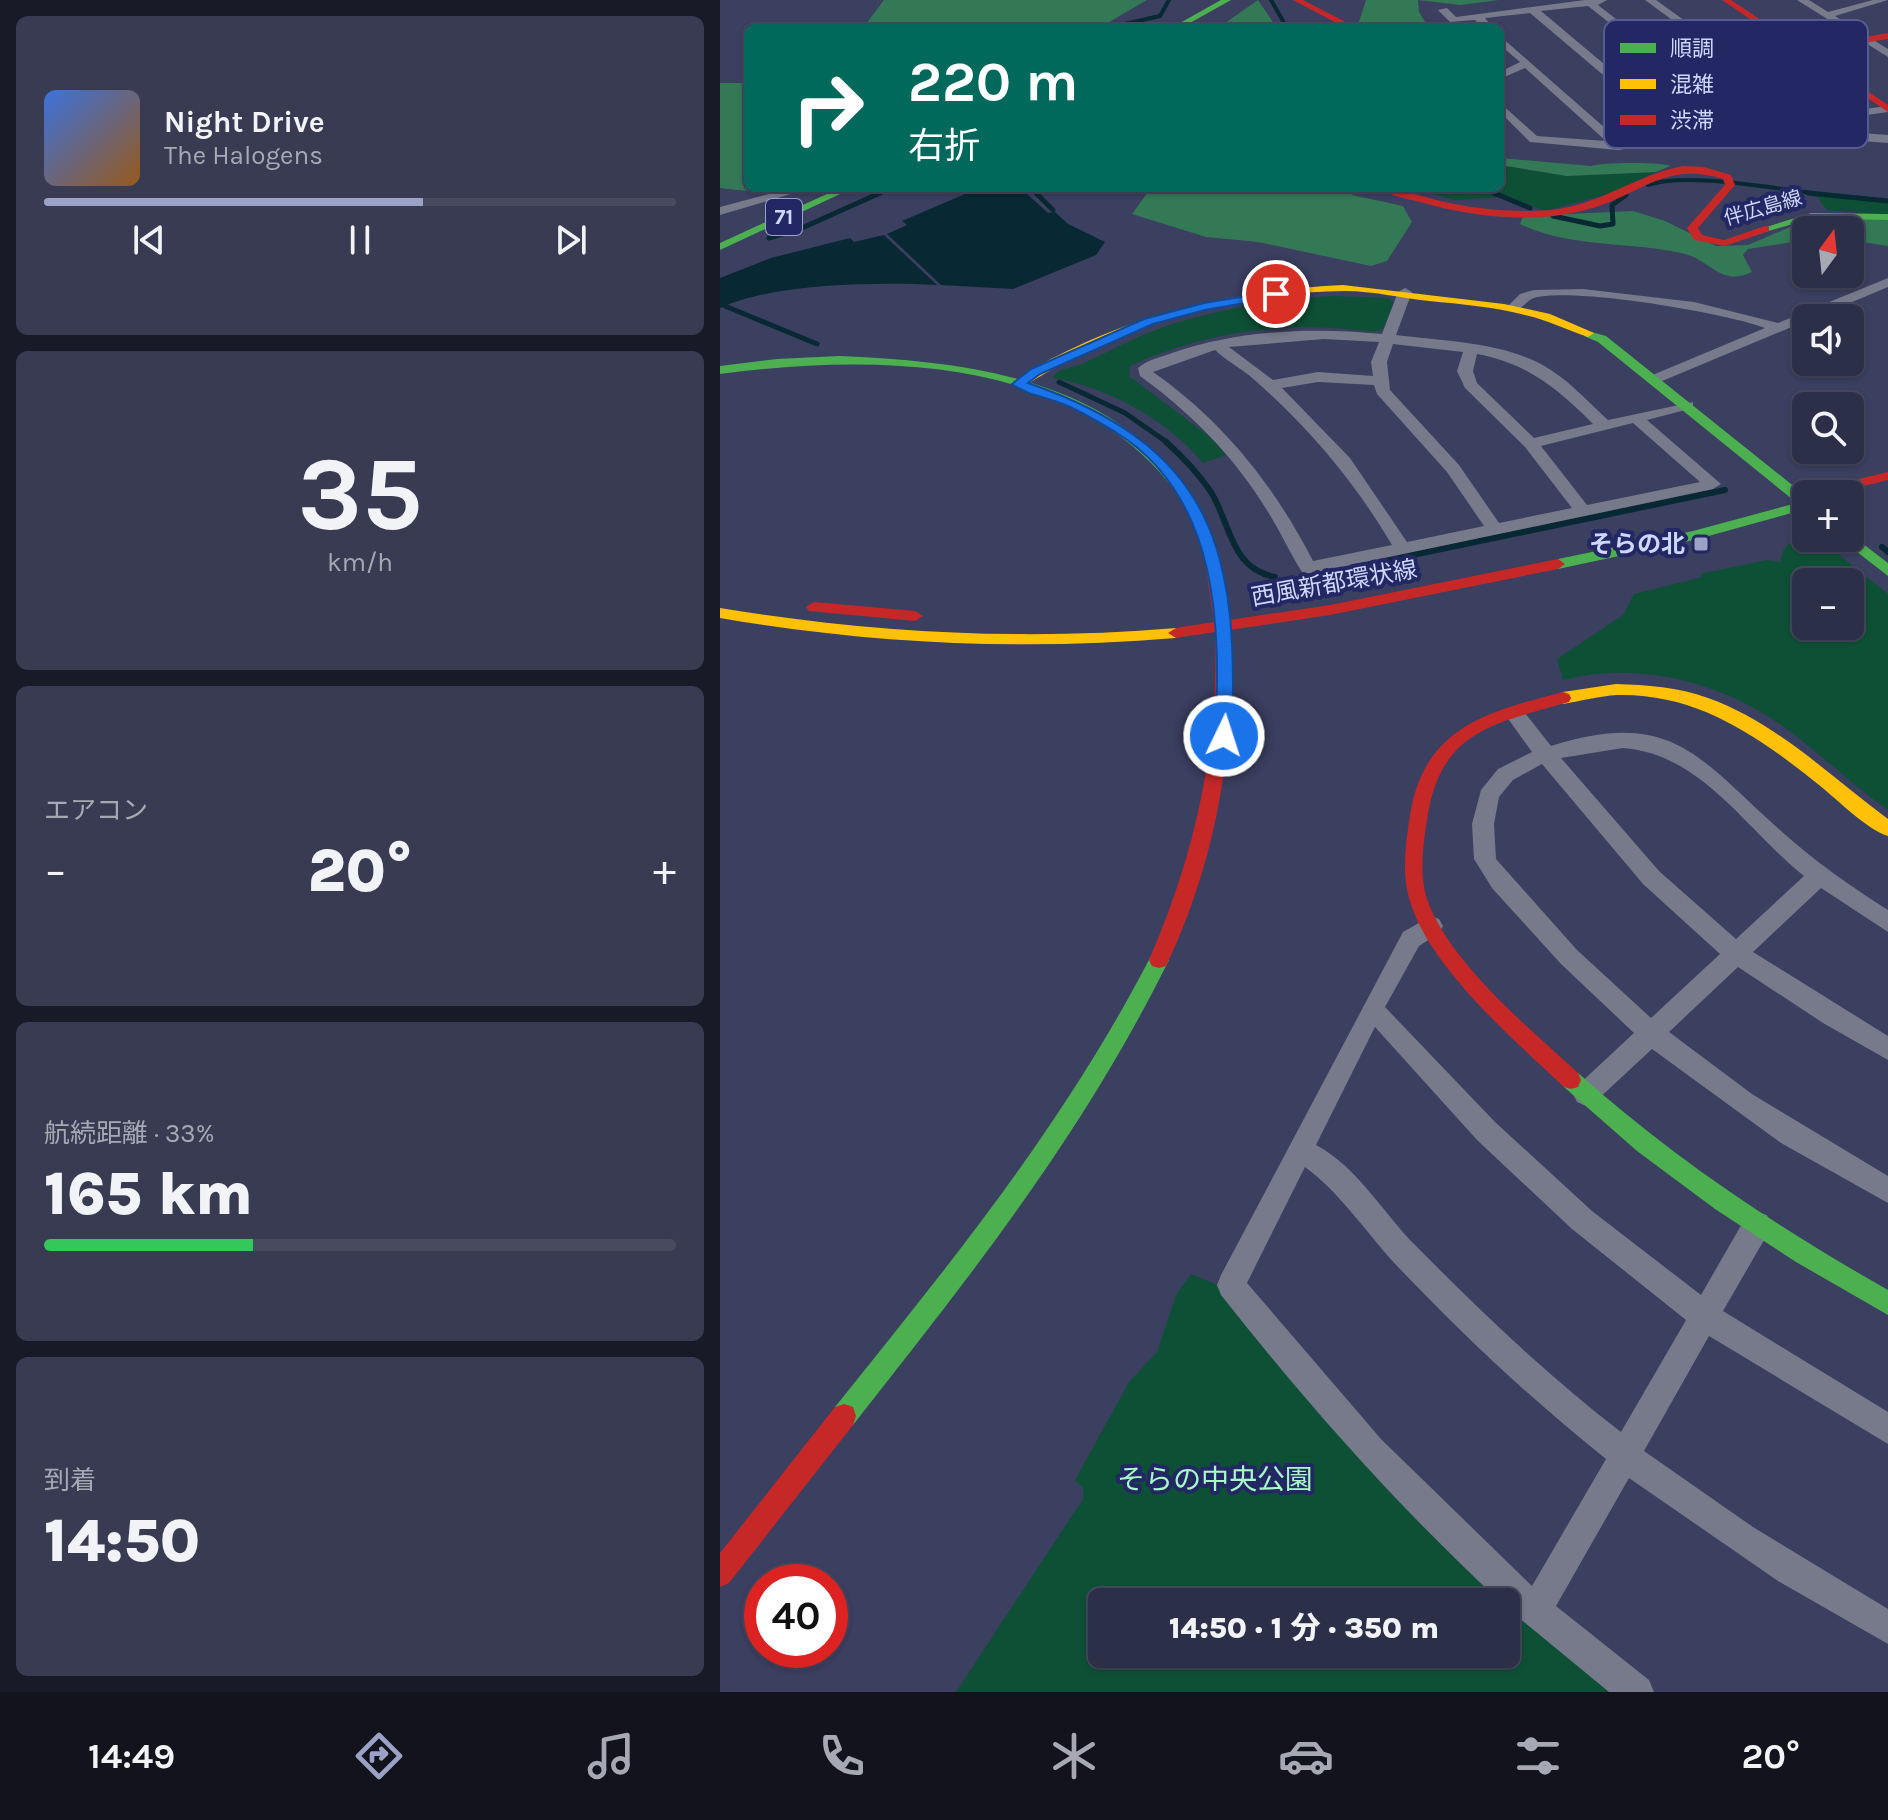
<!DOCTYPE html>
<html lang="ja">
<head>
<meta charset="utf-8">
<style>
  body { margin:0; font-family:Karla,"Noto Sans JP",sans-serif; background:#383b52; color:#f1f3f6; height:100vh; display:flex; flex-direction:column; font-size:30px; white-space:nowrap }
  * { box-sizing:border-box; margin:0 }
  p { font-size:26px; color:#a6a9b4 }
  .icon { flex:none; width:44px; height:44px; fill:none; stroke:currentColor; stroke-width:2; stroke-linecap:round; stroke-linejoin:round }
  .map { position:relative; flex:1; overflow:hidden }
  .details { display:flex; flex-direction:column; gap:16px; padding:16px; background:#181a28; width:720px }
  .details>* { flex:none }
  .banner { position:absolute; left:24px; top:24px; width:760px; height:168px; border-radius:12px; box-shadow:0 2px 6px #0004,0 0 0 2px #484a60; background:#00695c; color:#fff; overflow:hidden }
  .needle { width:52px; rotate:15deg }
  .buttons { position:absolute; left:1072px; top:216px; display:grid; gap:16px }
  .buttons a { display:grid; place-items:center; width:72px; height:72px; border-radius:12px; background:#2c2f48; box-shadow:0 2px 6px #0004,0 0 0 2px #484a60; font-size:40px }
  .speed { position:absolute; left:24px; top:1564px; display:flex; gap:16px; font-size:40px; font-weight:700; text-align:center }
  .speed>* { display:grid; place-content:center; width:104px; height:104px; border-radius:50%; background:#2c2f48; box-shadow:0 2px 6px #0004,0 0 0 2px #484a60; line-height:1 }
  .speed .limit { border:12px solid #d22; background:#fff; color:#111 }
  .pin { position:absolute; display:grid; place-items:center; width:68px; height:68px; color:#fff; margin:-34px; border:4px solid #fff; border-radius:50%; box-shadow:0 2px 8px #0007 }
  .me { position:absolute; width:88px; margin:-44px; rotate:4deg; stroke-linejoin:round; filter:drop-shadow(0 0 6px #0008) }
  .turn { display:flex; align-items:center; gap:28px; height:168px; padding:0 32px; font-size:36px }
  .turn .icon { width:104px; height:104px; stroke-width:2.5 }
  .turn b { display:block; font-size:56px; line-height:68px }
  .big { font-size:60px; font-weight:800; line-height:1.1 }
  .details .card { flex:1; display:flex; flex-direction:column; justify-content:center; gap:12px; min-width:0; padding:0 28px; border-radius:12px; background:#383b52 }
  .details .dial { align-items:center; gap:0 }
  .dial b { font-size:104px; line-height:1 }
  .song { display:flex; align-items:center; gap:24px }
  .cover { width:96px; height:96px; border-radius:12px; background:linear-gradient(135deg,hsl(220 70% 55%),hsl(30 70% 35%)) }
  .played { height:8px; border-radius:4px; background:linear-gradient(90deg,#9ba2c5 60%,#484a60 60%) }
  .keys { display:flex; justify-content:space-around; direction:ltr }
  .heat { display:flex; justify-content:space-between; align-items:center; font-size:44px; direction:ltr }
  .charge { height:12px; border-radius:6px; background:linear-gradient(90deg,#34c759 33%,#484a60 0) }
  .trip { position:absolute; left:368px; top:1588px; width:432px; height:80px; border-radius:12px; background:#2c2f48; box-shadow:0 2px 6px #0004,0 0 0 2px #484a60; font-weight:800; line-height:80px; text-align:center }
  .menu { display:flex; height:128px; justify-content:space-around; align-items:center; background:#12131d; color:#a6a9b4 }
  .menu .icon { width:56px; height:56px }
  .menu .active { color:#9ba2c5 }
  .menu b { font-size:36px; color:#f1f3f6 }
  main { display:flex; flex:1; min-height:0 }
  .map>svg:first-child { display:block }
  .green { fill:#0e5036; fill-rule:evenodd }
  .forest { fill:#337956 }
  .water { fill:#082933 }
  .lines { fill:none; stroke-linecap:round; stroke-linejoin:round }
  .stream-far2 { stroke:#082933; stroke-width:4 }
  .stream-far1 { stroke:#082933; stroke-width:5 }
  .stream { stroke:#082933; stroke-width:6 }
  .street { fill:#767a8a; fill-rule:evenodd }
  .fast { fill:#4caf50; fill-rule:evenodd }
  .slow { fill:#ffc107; fill-rule:evenodd }
  .jam { fill:#c62828; fill-rule:evenodd }
  .route { fill:#1a73e8; stroke:#114b97; stroke-width:2 }
  .poi-dot { fill:#9ba2c5; stroke:#232763; stroke-width:3 }
  .labels { text-anchor:middle; dominant-baseline:central; stroke-width:8; stroke-linejoin:round; paint-order:stroke }
  .far-street-label { font-size:20px; fill:#ced7fc; stroke:#232763 }
  .shield { fill:#232763; stroke:#9ba2ce; stroke-width:2 }
  .shield-label { font-size:22px; font-weight:bold; fill:#ced7fc }
  .poi-label { font-size:24px; font-weight:bold; fill:#ced7fc; stroke:#232763; text-anchor:end }
  .street-label { font-size:24px; fill:#ced7fc; stroke:#232763 }
  .near-park-label { font-size:28px; fill:#a8fbc6; stroke:#232763 }
  .key { fill:#232763; stroke:#565c91; stroke-width:2 }
  .key-label { font-size:22px; fill:#ced7fc }
</style>
</head>
<body>
<main>
<section class="details">
<div class="card">
<div class="song"><i class="cover"></i><div><b>Night Drive</b><p>The Halogens</p></div></div>
<div class="played"></div>
<div class="keys"><svg class="icon" aria-label="previous" viewBox="0 0 24 24"><path d="M18 5L8 12l10 7zM5 5v14"/></svg><svg class="icon" aria-label="pause" viewBox="0 0 24 24"><path d="M8 5v14M16 5v14"/></svg><svg class="icon" aria-label="next" viewBox="0 0 24 24"><path d="M6 5l10 7-10 7zM19 5v14"/></svg></div>
</div>
<div class="card dial"><b>35</b><p>km/h</p></div>
<div class="card"><p>エアコン</p>
<div class="heat"><a>−</a><b class="big">20°</b><a>+</a></div>
</div>
<div class="card"><p>航続距離 · 33%</p><b class="big">165 km</b><div class="charge"></div></div>
<div class="card"><p>到着</p><b class="big">14:50</b></div>
</section>
<div class="map">
<svg width="1168" height="1692" viewBox="0 0 1168 1692">
  <rect width="100%" height="100%" fill="#3b3f60"/>
  <g class="green">
    <path d="M780,165L847,176L936,172L889,194L825,211L767,189L780,188Z"/>
    <path d="M689,188H764L779,197L735,200Z"/>
    <path d="M1093,192L1168,202V215L1107,210Z"/>
    <path d="M611,296L668,298L674,302L663,329L653,332C571,320 486,331 410,366L409,376L490,437L506,455L483,463C446,419 387,387 333,378C337,368 353,368 364,363C384,354 404,343 425,334C484,311 548,301 611,296Z"/>
    <path d="M1085,539L1113,550L1168,594V810C1129,783 1096,749 1058,723C997,681 916,661 843,680L837,659L903,615L914,594L982,577L980,574L1047,560L1061,562C1062,546 1069,541 1085,539ZM1086,582H1130V626H1086Z"/>
    <path d="M471,1274L495,1284L602,1417L687,1508L895,1692H236L363,1499V1488L355,1480L409,1382L437,1352L456,1295ZM382,1602H786V1654H382Z"/>
  </g>
  <g class="forest">
    <path d="M164,0H427L379,28H143Z"/>
    <path d="M538,0L557,28H496L501,26Z"/>
    <path d="M646,0H779L740,5L698,0L699,12L709,28H642L638,25Z"/>
    <path d="M0,83H28V188H50L35,192L0,188Z"/>
    <path d="M780,158L871,166C882,162 945,162 950,166L936,172L847,176L780,165Z"/>
    <path d="M431,188H627L632,195L683,206L692,222L667,261L651,266L538,242L486,237L412,214Z"/>
    <path d="M913,211L945,221L996,246L1028,245L1077,224L1112,219L1168,220V246L1130,240V230H1086V240L1028,249L1023,255L1032,272C1002,287 991,261 965,254C910,241 852,249 800,224L803,216Z"/>
  </g>
  <g class="water">
    <path d="M259,188L305,192L328,213L335,212L348,224L385,242L376,255L293,289L221,285L167,234L187,225L182,221Z"/>
    <path d="M164,235L217,285C157,282 54,283 0,308V278L51,258L130,238L134,242Z"/>
  </g>
  <g class="lines">
    <g class="stream-far2">
      <path d="M551,0L567,28"/>
      <path d="M387,28L440,16L449,0"/>
      <path d="M928,185C967,171 1063,190 1107,195"/>
      <path d="M311,188L318,195"/>
      <path d="M766,188L777,195"/>
      <path d="M156,195L170,188"/>
    </g>
    <g class="stream-far1">
      <path d="M316,193L333,210"/>
      <path d="M774,193L810,208"/>
      <path d="M1088,193L1168,201"/>
      <path d="M833,216L880,226L893,224L892,205L906,195"/>
      <path d="M49,238L82,228L160,193"/>
      <path d="M5,306L97,344"/>
      <path d="M339,382L405,413L448,443"/>
    </g>
    <g class="stream">
      <path d="M445,441C462,456 478,473 491,492C511,525 511,569 555,577"/>
      <path d="M1162,547L1168,552"/>
      <path d="M582,578L1005,490"/>
    </g>
    <g class="street">
      <path d="M865,0H887L878,5L1032,124L1084,117L925,0H936L1096,115L1168,106V112L898,150L810,142L780,112V103L817,136L886,141L805,68L780,79V72L800,62L780,45V36L901,142L954,135L810,13L765,18L773,28H762L755,20L730,22L718,10L727,8L736,17ZM868,6L1020,126L966,133L821,11Z"/>
      <path d="M1077,0H1089L1108,12L1153,0H1168L1115,16L1168,49V57Z"/>
      <path d="M1128,132L1168,135V143L1128,140L1078,145L1072,141Z"/>
      <path d="M71,188H91L0,215V207Z"/>
      <path d="M1168,278V287L1094,318H1086V321L935,384L927,379L930,376L1045,328C1005,313 853,287 814,298C806,301 802,309 794,311L787,307L800,294L814,290L863,289L974,302L1058,323Z"/>
      <path d="M685,288L692,292L676,335C724,341 779,342 821,364C847,378 867,401 888,420L973,402V408L927,420L1001,484L993,489L588,574L582,572C570,553 560,531 548,512C515,457 471,413 420,376L418,368C427,360 441,357 452,353C519,330 591,327 662,334L678,292ZM604,339L659,342L651,362L653,376L598,372L553,380L509,347ZM673,344L743,352L737,371L745,388L805,447L852,508L779,523L739,465L670,390L667,362ZM495,350C509,363 526,371 539,384C592,431 636,484 672,545L593,561C554,485 503,421 433,372ZM757,354C807,363 838,389 873,424L814,438L757,383L753,371ZM598,382L654,385L657,394L727,472L764,526L687,542L630,458L562,388ZM913,423L980,482L867,505L821,446Z"/>
      <path d="M794,706L801,708L831,746C952,708 978,757 1060,830C1093,860 1130,886 1168,910V932L1101,888L1033,952L1168,1036V1060L1103,1023L1018,967L949,1032L1032,1094L1168,1176V1203L1061,1143L932,1049L875,1102L866,1106L857,1102L853,1094L857,1086L914,1033L841,964L772,888L754,859L752,824L761,790L778,769L812,752L784,713ZM903,748C982,754 1026,830 1084,876L1016,939L939,871L841,758ZM822,764L923,884L1000,954L931,1018L857,950L776,859L774,824L779,797L793,780Z"/>
      <path d="M711,916L719,919L723,926L719,933L699,946L665,1007L775,1122L872,1211L981,1295L1027,1215L1037,1212L1047,1215L1051,1225L1047,1235L1003,1311L1168,1412V1444L989,1336L924,1451L1033,1527L1168,1609V1644L1058,1581L909,1478L836,1606L929,1680L934,1692H889L793,1613L786,1602H781C679,1508 587,1404 501,1295L497,1285L501,1275L683,932ZM655,1027L757,1140L852,1229L966,1320L901,1432C827,1375 759,1310 694,1244C662,1211 637,1167 596,1145ZM585,1167C623,1195 648,1236 680,1269C744,1336 813,1401 886,1459L812,1586L661,1439L527,1283Z"/>
    </g>
    <g class="fast">
      <path d="M501,0H511L461,28H451Z"/>
      <path d="M120,188H133L0,250V243Z"/>
      <path d="M1091,213L1168,214V220L1091,219L1045,232L1040,229Z"/>
      <path d="M864,330L886,336L1086,496V509L974,540L838,569L833,567L831,564L838,559L973,531L1077,503L878,342L864,336Z"/>
      <path d="M119,356C274,362 434,387 497,549L495,552H485C474,533 469,510 456,492C353,354 154,354 0,374V366L57,359Z"/>
      <path d="M1130,534L1168,563V576L1123,541L1121,538H1130Z"/>
      <path d="M439,952L446,954L449,960L446,966C360,1138 251,1275 133,1425L124,1428L115,1425L112,1416L115,1407C233,1260 345,1123 432,954Z"/>
      <path d="M851,1071L858,1073C953,1158 1057,1227 1168,1290V1315L1076,1262L995,1209L917,1151L844,1087L841,1080L844,1073Z"/>
    </g>
    <g class="slow">
      <path d="M623,285L784,304L830,314L874,333L868,337C847,330 827,320 805,315C774,307 741,304 709,301C681,298 653,291 625,291C513,292 397,326 303,387L293,384C307,370 327,361 345,352C431,309 527,290 623,285Z"/>
      <path d="M0,608C152,633 302,641 456,628L464,633L456,638C302,651 152,644 0,618Z"/>
      <path d="M896,684C927,685 958,687 988,698C1056,722 1111,777 1168,819V836C1146,829 1118,800 1099,785C1039,737 978,693 897,695C880,696 861,701 843,704L835,698L843,692Z"/>
    </g>
    <g class="jam">
      <path d="M573,0H583L637,28H626Z"/>
      <path d="M1002,0H1011L1083,48L1168,33V39L1090,52L1168,105V112Z"/>
      <path d="M963,166L984,167L1011,175L1015,185L978,228L982,235L1004,240L1045,226L1049,227V231L1005,246L974,240L967,228L1005,185L1003,179C947,162 925,191 876,207C820,225 755,218 700,202C687,199 671,196 660,188C681,188 699,196 720,201C756,209 793,213 830,210C878,206 916,175 963,166Z"/>
      <path d="M1168,472V480L1111,494H1087L1089,491Z"/>
      <path d="M490,544L497,549L509,620L610,605L838,559L845,564L838,569L610,615L510,630C516,745 496,862 446,966L439,968L432,966L429,960C475,855 499,747 495,632L456,638L448,633L456,628L494,622L483,549Z"/>
      <path d="M94,602L195,611L203,616L195,621L89,611L86,607Z"/>
      <path d="M843,692L849,694L851,698L849,702C773,724 720,730 707,820C703,845 699,875 707,899C728,961 810,1029 858,1073L861,1080L858,1087L851,1089L844,1087C793,1039 704,963 688,894C682,869 686,841 690,815C704,727 767,712 843,692Z"/>
      <path d="M124,1404L133,1407L136,1416L133,1425L9,1583L0,1587V1553L115,1407Z"/>
    </g>
  </g>
  <path class="route" d="M556,291L560,292V297L485,310L433,324L320,374L308,383C496,448 519,552 512,736L504,743L495,736C501,629 500,498 397,433C380,423 361,411 343,404C327,397 306,395 292,384L311,369L424,319L484,303Z"/>
  <rect class="poi-dot" x="973" y="536" width="16" height="16" rx="4"/>
  <g class="labels">
    <g class="far-street-label">
      <text transform="translate(1043 208) rotate(-16)">伴広島線</text>
    </g>
    <rect class="shield" x="46" y="199" width="36" height="36" rx="6"/>
    <g class="shield-label">
      <text x="64" y="217">71</text>
    </g>
    <g class="poi-label">
      <text x="965" y="544">そらの北</text>
    </g>
    <g class="street-label">
      <text transform="translate(614 583) rotate(-10)">西風新都環状線</text>
    </g>
    <g class="near-park-label">
      <text x="495" y="1479">そらの中央公園</text>
    </g>
  </g>
  <rect x="884" y="20" width="264" height="128" rx="12" class="key"/>
  <rect x="900" y="43" width="36" height="10" fill="#4caf50"/>
  <rect x="900" y="79" width="36" height="10" fill="#ffc107"/>
  <rect x="900" y="115" width="36" height="10" fill="#c62828"/>
  <g class="key-label">
    <text x="950" y="56">順調</text>
    <text x="950" y="92">混雑</text>
    <text x="950" y="128">渋滞</text>
  </g>
</svg>
<div class="buttons">
<a><svg class="needle" viewBox="-14 -14 28 28"><path d="M0-13l5 13h-10z" fill="#e53935"/><path d="M0 13l5-13h-10z" fill="#a6a9b4"/></svg></a>
<a><svg class="icon" aria-label="sound" viewBox="0 0 24 24"><path d="M4 9h4l5-4v14l-5-4H4zM17 9q2 3 0 6"/></svg></a>
<a><svg class="icon" aria-label="search" viewBox="0 0 24 24"><circle cx="10" cy="10" r="6"/><path d="M15 15l6 6"/></svg></a>
<a>+</a>
<a>−</a>
</div>
<div class="speed"><div class="limit">40</div></div>
<div class="pin" style="left:556px;top:294px;background:#d93025"><svg class="icon" aria-label="arrive" viewBox="0 0 24 24"><path d="M6 21V4h12l-3 4 3 4H6"/></svg></div>
<svg class="me" style="left:504px;top:736px" viewBox="-20 -20 40 40"><circle r="17" fill="#1a73e8" stroke="#fff" stroke-width="3"/><path d="M0-11L8 9 0 5-8 9z" fill="#fff"/></svg>
<div class="trip">14:50 · 1 分 · 350 m</div>
<div class="banner">
<div class="turn"><svg class="icon" aria-label="right" viewBox="0 0 24 24"><path d="M7 20v-9h11M14 6l5 5-5 5"/></svg><div><b>220 m</b>右折</div></div>
</div>
</div>
</main>
<nav class="menu">
<b>14:49</b>
<svg class="icon active" aria-label="directions" viewBox="0 0 24 24"><path d="M12 3l9 9-9 9-9-9zM9 14v-3h6M13 9l2 2-2 2"/></svg>
<svg class="icon" aria-label="music" viewBox="0 0 24 24"><path d="M9 18V5l10-2v13"/><circle cx="6" cy="18" r="3"/><circle cx="16" cy="16" r="3"/></svg>
<svg class="icon" aria-label="phone" viewBox="0 0 24 24"><path d="M5 4h4l2 5-3 2q2 4 5 5l2-3 5 2v4C11 20 4 13 5 4z"/></svg>
<svg class="icon" aria-label="climate" viewBox="0 0 24 24"><path d="M12 3v18M4 7l16 10M4 17L20 7"/></svg>
<svg class="icon" aria-label="car" viewBox="0 0 24 24"><path d="M5 17H2v-5l4-1 3-4h7l3 4 3 1v5h-3M9 17h6M6 11h13"/><circle cx="7" cy="17" r="2"/><circle cx="17" cy="17" r="2"/></svg>
<svg class="icon" aria-label="filters" viewBox="0 0 24 24"><path d="M4 7h16M4 17h16"/><circle cx="9" cy="7" r="2"/><circle cx="15" cy="17" r="2"/></svg>
<b>20°</b>
</nav>
</body>
</html>
